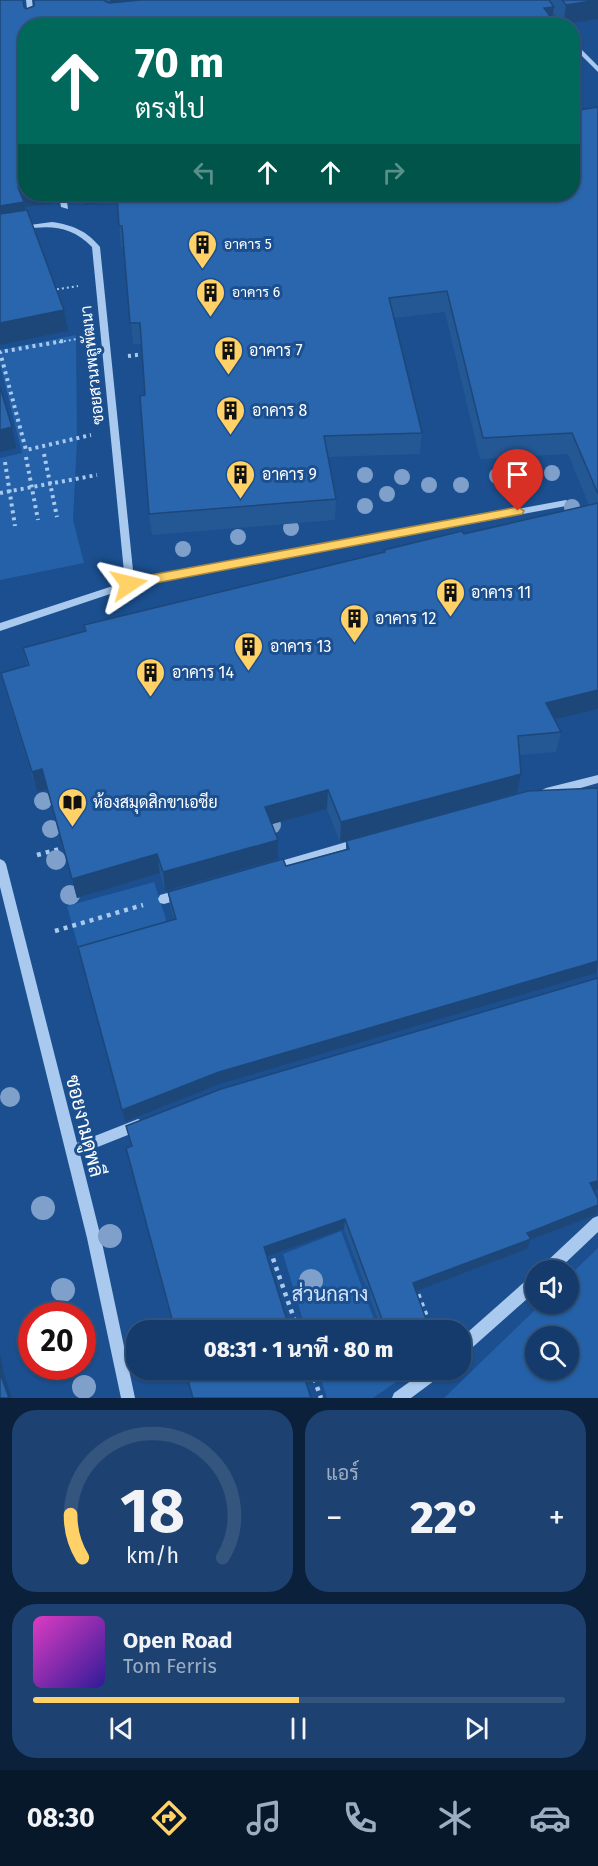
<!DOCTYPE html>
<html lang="th">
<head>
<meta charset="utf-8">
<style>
  body { margin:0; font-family:"Fira Sans",Sarabun,sans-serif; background:#1d4271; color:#f1f3f6; height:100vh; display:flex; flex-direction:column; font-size:22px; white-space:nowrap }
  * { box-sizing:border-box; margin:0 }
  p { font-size:20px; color:#9dadc1 }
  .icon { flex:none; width:33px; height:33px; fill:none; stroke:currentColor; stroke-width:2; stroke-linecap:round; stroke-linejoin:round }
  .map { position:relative; height:1398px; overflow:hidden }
  .side { display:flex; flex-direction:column; gap:12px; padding:12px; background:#0b203b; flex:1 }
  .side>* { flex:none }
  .banner { position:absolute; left:18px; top:18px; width:562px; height:183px; border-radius:24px; box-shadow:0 2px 4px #0004,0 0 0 2px #33557e; background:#00695c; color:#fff; overflow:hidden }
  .fabs { position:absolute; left:525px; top:1260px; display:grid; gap:12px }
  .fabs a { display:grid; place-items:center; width:54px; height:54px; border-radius:50%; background:#143b6b; box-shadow:0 2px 4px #0004,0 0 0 2px #33557e; font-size:30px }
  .speed { position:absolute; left:18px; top:1302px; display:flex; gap:12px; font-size:30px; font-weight:700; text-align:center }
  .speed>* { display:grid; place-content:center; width:78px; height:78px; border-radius:50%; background:#143b6b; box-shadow:0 2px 4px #0004,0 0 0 2px #33557e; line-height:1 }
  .speed .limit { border:9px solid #d22; background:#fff; color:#111 }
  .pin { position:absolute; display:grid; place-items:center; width:51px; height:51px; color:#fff; margin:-62px -26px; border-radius:50% 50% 50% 0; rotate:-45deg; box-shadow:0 0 6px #0007 }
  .pin .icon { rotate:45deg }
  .me { position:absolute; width:66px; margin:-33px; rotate:80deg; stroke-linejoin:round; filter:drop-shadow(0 0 4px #0008) }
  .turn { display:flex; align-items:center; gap:21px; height:126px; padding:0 18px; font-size:27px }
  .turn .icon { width:78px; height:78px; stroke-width:2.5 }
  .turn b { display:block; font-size:42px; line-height:51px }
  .lanes { display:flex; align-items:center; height:57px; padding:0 18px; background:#0003; justify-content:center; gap:30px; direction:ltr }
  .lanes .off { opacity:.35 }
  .big { font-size:45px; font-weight:800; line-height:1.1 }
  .side .widget { flex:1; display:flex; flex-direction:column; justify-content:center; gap:9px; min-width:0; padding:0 21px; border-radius:24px; background:#1d4271 }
  .side .dial { align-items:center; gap:0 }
  .dial svg { height:156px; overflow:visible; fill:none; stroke:#33557e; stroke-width:7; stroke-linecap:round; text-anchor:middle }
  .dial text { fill:#f1f3f6; stroke:none }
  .song { display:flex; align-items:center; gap:18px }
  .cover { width:72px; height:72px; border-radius:9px; background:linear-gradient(135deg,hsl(310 70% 55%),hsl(250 70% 35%)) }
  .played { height:6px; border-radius:3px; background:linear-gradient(90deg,#ffd166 50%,#33557e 50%) }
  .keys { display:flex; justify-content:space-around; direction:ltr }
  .heat { display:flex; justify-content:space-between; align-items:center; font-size:33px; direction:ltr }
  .side .tiles { flex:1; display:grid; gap:12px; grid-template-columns:1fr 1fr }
  .widget:last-child { grid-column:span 2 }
  .trip { position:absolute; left:126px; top:1320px; width:345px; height:60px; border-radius:24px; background:#143b6b; box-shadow:0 2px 4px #0004,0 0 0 2px #33557e; font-weight:800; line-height:60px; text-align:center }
  .menu { display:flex; height:96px; justify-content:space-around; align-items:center; background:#08182b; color:#9dadc1 }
  .menu .icon { width:42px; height:42px }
  .menu .on { color:#ffd166 }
  .menu b { font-size:27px; color:#f1f3f6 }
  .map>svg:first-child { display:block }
  .green { fill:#2461a8; fill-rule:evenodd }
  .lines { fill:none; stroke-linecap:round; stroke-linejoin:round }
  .path-far2 { stroke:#a9c9ee; stroke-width:2; stroke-dasharray:2 3; stroke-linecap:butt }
  .path-far1 { stroke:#a9c9ee; stroke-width:4; stroke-dasharray:3 4; stroke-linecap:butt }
  .path { stroke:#a9c9ee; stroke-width:4.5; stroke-dasharray:4 5; stroke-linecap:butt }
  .minor { fill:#a9c9ee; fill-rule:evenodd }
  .tree { fill:#7ea0ca }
  .wall { fill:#245895 }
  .shaded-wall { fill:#1d4779 }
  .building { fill:#2a66ad; stroke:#1d4779; stroke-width:1.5 }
  .route { fill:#ffd166; stroke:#a68842; stroke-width:1.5 }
  .labels { text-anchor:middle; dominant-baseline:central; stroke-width:6; stroke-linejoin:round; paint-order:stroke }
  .far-poi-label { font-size:14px; fill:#fff; stroke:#1b4f8f; text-anchor:start }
  .poi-label { font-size:16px; fill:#fff; stroke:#1b4f8f; text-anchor:start }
  .street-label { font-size:16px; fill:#fff; stroke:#1b4f8f }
  .near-street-label { font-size:20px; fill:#fff; stroke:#1b4f8f }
  .near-park-label { font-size:20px; fill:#cfe3fa; stroke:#1b4f8f }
</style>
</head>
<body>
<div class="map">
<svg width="598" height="1398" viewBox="0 0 598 1398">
  <rect width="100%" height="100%" fill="#1b4f8f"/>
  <g class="green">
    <path d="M76,335L77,441L73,520L84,563L0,580V458L22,453L0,364V350Z"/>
    <path d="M154,882L170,932L81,957L67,906Z"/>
    <path d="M341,1231L378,1330H306L283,1254Z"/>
    <path d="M598,1248V1398H444L541,1304H568L569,1276ZM536,1336H568V1370H536Z"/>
    <path d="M318,1370H392L396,1382L373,1398H327Z"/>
  </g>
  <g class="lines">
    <g class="path-far2">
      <path d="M52,290L78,286"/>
      <path d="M54,343L83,338"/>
    </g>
    <g class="path-far1">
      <path d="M63,341L0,352L26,450L91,435"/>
      <path d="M128,356L145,354"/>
      <path d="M44,454L57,517"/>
      <path d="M26,457L38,520"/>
      <path d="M5,462L15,526"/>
      <path d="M0,493L97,475"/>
    </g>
    <g class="path">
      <path d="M37,855L67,847"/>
      <path d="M55,931L143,905"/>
      <path d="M270,1250L298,1330"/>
      <path d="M415,1286L432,1330"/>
      <path d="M311,1370L321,1398"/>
    </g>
    <g class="minor">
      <path d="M26,0H32L35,26H29Z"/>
      <path d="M534,0H540L561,26H554Z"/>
      <path d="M573,41L598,66V72L573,47Z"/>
      <path d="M59,194H66L68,209L61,207Z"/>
      <path d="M52,222C73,225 87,231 100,247L134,580L566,500L571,503L566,506L131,587L0,631V623L125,582L92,247C64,218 36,228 0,233V229Z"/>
      <path d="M598,775V783L546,798L542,796L540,793L542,790L546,788Z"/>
      <path d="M360,838L364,840L366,843L364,846L274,873L270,871L268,868L270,865L274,863Z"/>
      <path d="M0,859L4,861L6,864L77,1143L138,1119L143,1121L145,1125L143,1129L80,1154L101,1238L135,1398H121L87,1238L0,887Z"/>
      <path d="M181,889L185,890L187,894L185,898L164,904L160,903L158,899L160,895Z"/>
      <path d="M598,1216V1232L558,1270H541L543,1265L593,1218Z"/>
      <path d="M536,1274V1291L465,1354L460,1356V1339L531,1276Z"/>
      <path d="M426,1370H444L442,1375L411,1398H392L394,1393Z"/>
    </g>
  </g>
  <g class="tree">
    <circle cx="552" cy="473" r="8"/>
    <circle cx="365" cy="475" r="8"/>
    <circle cx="497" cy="476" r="8"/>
    <circle cx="533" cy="476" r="8"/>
    <circle cx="402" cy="477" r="8"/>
    <circle cx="429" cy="485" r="8"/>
    <circle cx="461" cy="485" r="8"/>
    <circle cx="387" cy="494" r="8"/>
    <circle cx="365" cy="506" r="8"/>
    <circle cx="572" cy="507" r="8"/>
    <circle cx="291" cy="528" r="8"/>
    <circle cx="238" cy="537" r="8"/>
    <circle cx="183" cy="549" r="8"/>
    <circle cx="43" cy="801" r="9"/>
    <circle cx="272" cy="825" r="9"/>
    <circle cx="51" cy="829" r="9"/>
    <circle cx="56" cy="860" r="10"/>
    <circle cx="70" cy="895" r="10"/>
    <circle cx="10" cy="1097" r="10"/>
    <circle cx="43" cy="1208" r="12"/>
    <circle cx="110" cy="1236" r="12"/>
    <circle cx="311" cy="1281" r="12"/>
    <circle cx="63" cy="1290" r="12"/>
    <circle cx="84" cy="1387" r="12"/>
  </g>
  <g class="wall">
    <path d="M0,0H24L25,7L26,9L34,6V0H598V19L563,25L553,13L552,23L26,26V194H57L58,203L25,207L68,331L0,345Z"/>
    <path d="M598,107V709L555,720L561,732L556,752L519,755L517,793L340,842L327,809L272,824L278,840V859L165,891L160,873L77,898L47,789L37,792L6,693L1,673L27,666L23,648L85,631L84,625L384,553V550L464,534L589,505L568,454L480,459L445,312L394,318L422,433L420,454L328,457L336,499L335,520L152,535L149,514L145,395L141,344H133L124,247H121L117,201L85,205L84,200L69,202L68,194H573Z"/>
    <path d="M598,788V973L220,1084L125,1122L78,947L174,919L170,905L168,892L286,866L346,849V841Z"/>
    <path d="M598,978V1189L594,1191L598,1205V1209L596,1215L530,1240L527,1249L415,1291L430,1330H382L344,1229L267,1256L175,1330Z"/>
  </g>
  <g class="shaded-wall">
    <path d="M110,0H248L111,14Z"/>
    <path d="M598,0V19L563,25L566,5Z"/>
    <path d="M554,7L551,26H541L544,8Z"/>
    <path d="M579,55L576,75L573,76V56Z"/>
    <path d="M26,186V194H57L58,203L25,207L27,223L0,227V206L18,187Z"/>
    <path d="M68,194H83L84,200L69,202Z"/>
    <path d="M84,194H118V201L85,205Z"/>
    <path d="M64,310L68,331L0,345V323Z"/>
    <path d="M12,427L16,448L0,452V430Z"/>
    <path d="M598,690V709L541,723L546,703Z"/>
    <path d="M42,769L47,789L37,792L32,772Z"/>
    <path d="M521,774L517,793L340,842L341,822Z"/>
    <path d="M328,790L327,809L265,826V807Z"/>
    <path d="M278,840V859L165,891L163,872Z"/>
    <path d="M157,854L160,873L77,898L72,879Z"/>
    <path d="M598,961L597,973L220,1084L125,1122L122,1110L219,1072Z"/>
    <path d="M598,1181V1189L586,1194L590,1183Z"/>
    <path d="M598,1205V1209L596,1215L530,1240L527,1249L411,1293L413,1283L527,1233Z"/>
    <path d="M345,1219L344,1229L265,1257L264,1247Z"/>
    <path d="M0,1353L4,1375L12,1398H9L0,1373Z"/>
  </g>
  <g class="building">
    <path d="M0,0H23L24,7L26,9L34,6V0H103L109,3L141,0H549L554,7L544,8L550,16L546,17L554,26H26V186L18,187L24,202L0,206Z"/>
    <path d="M562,0H598L566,5Z"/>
    <path d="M573,48L579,55L573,56Z"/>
    <path d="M598,107V494L572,433L483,438L447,291L389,298L422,433L324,436L336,499L149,514L140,396L145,395L140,323H130L122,226H119L117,194H573V111Z"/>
    <path d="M27,210L64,310L0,323V214Z"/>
    <path d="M0,387L12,427L0,430Z"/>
    <path d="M598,503V690L546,703L561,732L518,736L521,774L341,822L328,790L265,807L278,840L163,872L157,854L72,879L42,769L32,772L1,673L29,665L23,648L86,631L84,625L385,552L384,550L462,531L464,534Z"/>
    <path d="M598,788V961L219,1072L122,1110L78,947L176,919L168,892L283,859L286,866L349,849L346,841L528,791Z"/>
    <path d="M598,978V1181L590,1183L598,1199V1205L527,1233L531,1239L413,1283L430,1330H386L345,1219L264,1247L290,1330H175L126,1148L132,1146L126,1126L221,1089Z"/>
    <path d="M185,1370H302L311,1398H193Z"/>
    <path d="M0,1373L9,1398H0Z"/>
  </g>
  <path class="route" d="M518,507L524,511L522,514L129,588L123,584L129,579Z"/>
  <defs>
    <symbol id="building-pin" viewBox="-11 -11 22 30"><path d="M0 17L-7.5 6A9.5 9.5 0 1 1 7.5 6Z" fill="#ffd166" stroke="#1b4f8f"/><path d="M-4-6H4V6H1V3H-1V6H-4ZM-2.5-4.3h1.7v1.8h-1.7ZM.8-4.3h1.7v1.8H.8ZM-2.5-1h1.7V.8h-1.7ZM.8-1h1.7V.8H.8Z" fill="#111"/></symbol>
    <symbol id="library-pin" viewBox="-11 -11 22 30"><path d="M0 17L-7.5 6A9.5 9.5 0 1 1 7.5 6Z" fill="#ffd166" stroke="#1b4f8f"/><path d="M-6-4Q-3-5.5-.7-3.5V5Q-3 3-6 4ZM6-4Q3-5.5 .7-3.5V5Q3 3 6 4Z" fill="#111"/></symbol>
  </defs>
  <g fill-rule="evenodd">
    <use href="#building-pin" x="186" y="228" width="33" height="45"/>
    <use href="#building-pin" x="194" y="276" width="33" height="45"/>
    <use href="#building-pin" x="212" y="334" width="33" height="45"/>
    <use href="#building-pin" x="214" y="394" width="33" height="45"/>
    <use href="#building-pin" x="224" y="458" width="33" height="45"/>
    <use href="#building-pin" x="434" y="576" width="33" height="45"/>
    <use href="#building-pin" x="338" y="602" width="33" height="45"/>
    <use href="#building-pin" x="232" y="630" width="33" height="45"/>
    <use href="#building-pin" x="134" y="656" width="33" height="45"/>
    <use href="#library-pin" x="56" y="786" width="33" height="45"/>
  </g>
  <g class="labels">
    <g class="far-poi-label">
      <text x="224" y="244">อาคาร 5</text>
      <text x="232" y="292">อาคาร 6</text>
    </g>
    <g class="poi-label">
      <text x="249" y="350">อาคาร 7</text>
      <text x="252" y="410">อาคาร 8</text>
      <text x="262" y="474">อาคาร 9</text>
      <text x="471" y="592">อาคาร 11</text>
      <text x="375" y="618">อาคาร 12</text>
      <text x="270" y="646">อาคาร 13</text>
      <text x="172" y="672">อาคาร 14</text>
      <text x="93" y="802">ห้องสมุดสิกขาเอซีย</text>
    </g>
    <g class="street-label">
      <text transform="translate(92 365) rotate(-96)">ซอยสวนพลูพัฒนา</text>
    </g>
    <g class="near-street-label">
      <text transform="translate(85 1126) rotate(76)">ซอยงามดูพลี</text>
    </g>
    <g class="near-park-label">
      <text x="330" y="1294">ส่วนกลาง</text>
    </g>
  </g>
</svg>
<div class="fabs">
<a><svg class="icon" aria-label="sound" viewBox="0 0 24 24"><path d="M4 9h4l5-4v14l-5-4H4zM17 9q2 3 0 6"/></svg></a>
<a><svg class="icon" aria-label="search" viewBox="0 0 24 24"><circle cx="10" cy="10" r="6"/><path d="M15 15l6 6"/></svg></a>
</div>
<div class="speed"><div class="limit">20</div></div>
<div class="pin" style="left:518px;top:511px;background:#d93025"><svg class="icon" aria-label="arrive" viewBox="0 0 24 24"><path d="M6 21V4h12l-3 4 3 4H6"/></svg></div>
<svg class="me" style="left:129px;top:584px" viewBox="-20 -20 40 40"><path d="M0-17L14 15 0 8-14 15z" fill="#ffd166" stroke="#fff" stroke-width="4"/></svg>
<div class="trip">08:31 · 1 นาที · 80 m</div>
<div class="banner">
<div class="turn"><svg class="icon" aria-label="ahead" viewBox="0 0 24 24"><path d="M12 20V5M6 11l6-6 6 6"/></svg><div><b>70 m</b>ตรงไป</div></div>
<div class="lanes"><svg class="icon off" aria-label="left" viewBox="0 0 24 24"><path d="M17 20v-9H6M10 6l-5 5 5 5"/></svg><svg class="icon" aria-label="ahead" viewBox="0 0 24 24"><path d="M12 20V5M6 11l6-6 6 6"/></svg><svg class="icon" aria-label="ahead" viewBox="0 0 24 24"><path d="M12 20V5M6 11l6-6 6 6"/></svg><svg class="icon off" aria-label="right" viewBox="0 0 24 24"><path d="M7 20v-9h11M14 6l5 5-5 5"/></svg></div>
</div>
</div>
<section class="side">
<div class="tiles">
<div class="widget dial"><svg viewBox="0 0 100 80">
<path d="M14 69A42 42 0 1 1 86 69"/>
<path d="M14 69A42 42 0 0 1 8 47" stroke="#ffd166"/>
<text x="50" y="56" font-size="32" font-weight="700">18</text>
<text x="50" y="72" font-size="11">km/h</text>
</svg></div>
<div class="widget"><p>แอร์</p>
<div class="heat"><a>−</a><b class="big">22°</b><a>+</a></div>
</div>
<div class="widget">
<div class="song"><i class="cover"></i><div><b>Open Road</b><p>Tom Ferris</p></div></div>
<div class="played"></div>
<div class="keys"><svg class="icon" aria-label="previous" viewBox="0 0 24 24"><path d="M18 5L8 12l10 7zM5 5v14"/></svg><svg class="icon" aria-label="pause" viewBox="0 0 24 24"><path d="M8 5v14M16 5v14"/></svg><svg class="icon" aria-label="next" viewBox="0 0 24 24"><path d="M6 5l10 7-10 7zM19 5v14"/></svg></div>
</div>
</div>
</section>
<nav class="menu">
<b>08:30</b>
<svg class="icon on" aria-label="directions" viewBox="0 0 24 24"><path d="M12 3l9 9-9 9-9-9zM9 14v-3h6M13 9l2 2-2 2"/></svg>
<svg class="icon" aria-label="music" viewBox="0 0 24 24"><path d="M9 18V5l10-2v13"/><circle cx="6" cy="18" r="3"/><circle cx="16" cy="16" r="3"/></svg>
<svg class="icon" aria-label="phone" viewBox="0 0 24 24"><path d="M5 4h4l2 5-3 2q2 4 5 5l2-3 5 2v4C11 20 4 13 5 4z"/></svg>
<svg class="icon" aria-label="climate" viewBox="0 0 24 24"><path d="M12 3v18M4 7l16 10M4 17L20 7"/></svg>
<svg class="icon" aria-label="car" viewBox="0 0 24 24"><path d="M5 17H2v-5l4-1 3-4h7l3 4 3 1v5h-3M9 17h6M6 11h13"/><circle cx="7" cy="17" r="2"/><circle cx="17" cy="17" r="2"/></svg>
</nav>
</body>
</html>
